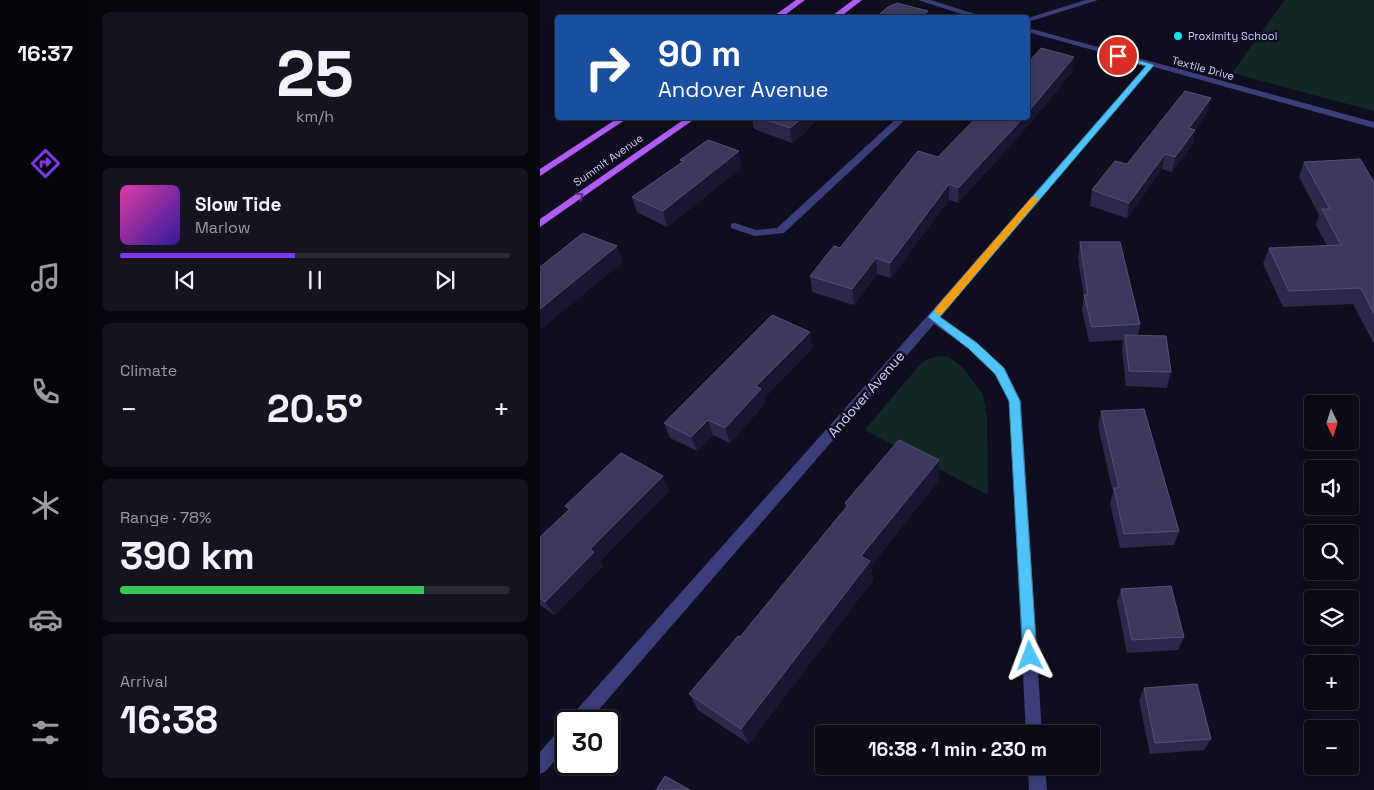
<!DOCTYPE html>
<html lang="en">
<head>
<meta charset="utf-8">
<style>
  body { margin:0; font-family:"Space Grotesk",sans-serif; background:#141320; color:#f1f3f6; height:100vh; display:flex; flex-direction:column; font-size:19px; white-space:nowrap }
  * { box-sizing:border-box; margin:0 }
  p { font-size:16px; color:#9a9aa1 }
  .icon { flex:none; width:28px; height:28px; fill:none; stroke:currentColor; stroke-width:2; stroke-linecap:round; stroke-linejoin:round }
  .map { position:relative; flex:1; overflow:hidden }
  .drawer { display:flex; flex-direction:column; gap:12px; padding:12px; background:#06060d; width:450px }
  .drawer>* { flex:none }
  .hud { position:absolute; left:15px; top:15px; width:475px; height:105px; border-radius:5px; box-shadow:0 2px 12px #0003,0 0 0 1px #2b2b36; background:#1a4fa0; color:#fff; overflow:hidden }
  .needle { width:32px; rotate:176deg }
  .tools { position:absolute; left:764px; top:395px; display:grid; gap:10px }
  .tools a { display:grid; place-items:center; width:55px; height:55px; border-radius:5px; background:#0b0a17; box-shadow:0 2px 12px #0003,0 0 0 1px #2b2b36; font-size:25px }
  .speed { position:absolute; left:15px; top:710px; display:flex; gap:10px; font-size:25px; font-weight:700; text-align:center }
  .speed>* { display:grid; place-content:center; width:65px; height:65px; border-radius:50%; background:#0b0a17; box-shadow:0 2px 12px #0003,0 0 0 1px #2b2b36; line-height:1 }
  .speed .limit { border:2px solid #111; border-radius:8px; background:#fff; color:#111 }
  .pin { position:absolute; display:grid; place-items:center; width:42px; height:42px; color:#fff; margin:-21px; border:2px solid #fff; border-radius:50%; box-shadow:0 1px 5px #0007 }
  .me { position:absolute; width:55px; margin:-28px; rotate:357deg; stroke-linejoin:round; filter:drop-shadow(0 0 4px #0008) }
  .turn { display:flex; align-items:center; gap:18px; height:105px; padding:0 20px; font-size:22px }
  .turn .icon { width:65px; height:65px; stroke-width:2.5 }
  .turn b { display:block; font-size:35px; line-height:42px }
  .big { font-size:38px; font-weight:700; line-height:1.1 }
  .drawer .tile { flex:1; display:flex; flex-direction:column; justify-content:center; gap:8px; min-width:0; padding:0 18px; border-radius:8px; background:#141320 }
  .drawer .dial { align-items:center; gap:0 }
  .dial b { font-size:65px; line-height:1 }
  .song { display:flex; align-items:center; gap:15px }
  .cover { width:60px; height:60px; border-radius:8px; background:linear-gradient(135deg,hsl(320 70% 55%),hsl(250 70% 35%)) }
  .played { height:5px; border-radius:2px; background:linear-gradient(90deg,#7c3aed 45%,#2b2b36 45%) }
  .keys { display:flex; justify-content:space-around; direction:ltr }
  .heat { display:flex; justify-content:space-between; align-items:center; font-size:28px; direction:ltr }
  .charge { height:8px; border-radius:4px; background:linear-gradient(90deg,#34c759 78%,#2b2b36 0) }
  .trip { position:absolute; left:275px; top:725px; width:285px; height:50px; border-radius:5px; background:#0b0a17; box-shadow:0 2px 12px #0003,0 0 0 1px #2b2b36; font-weight:700; line-height:50px; text-align:center }
  main { display:flex; flex:1; min-height:0 }
  .tabs { display:flex; flex-direction:column; width:90px; justify-content:space-around; align-items:center; background:#040409; color:#9a9aa1 }
  .tabs .icon { width:35px; height:35px }
  .tabs .active { color:#7c3aed }
  .tabs b { font-size:22px; color:#f1f3f6 }
  .map>svg:first-child { display:block }
  .green { fill:#112826 }
  .lines { fill:none; stroke-linecap:round; stroke-linejoin:round }
  .service { fill:#3c3e7b; fill-rule:evenodd }
  .minor { fill:#3c3e7b; fill-rule:evenodd }
  .tertiary { fill:#3c3e7b; fill-rule:evenodd }
  .primary { fill:#b05cf5; fill-rule:evenodd }
  .wall { fill:#2b284b }
  .shaded-wall { fill:#191632 }
  .building { fill:#3d395e; stroke:#545177 }
  .oneway { stroke:#57317f }
  .route { fill:#4fc3f7; stroke:#337fa1 }
  .slow { fill:#f59e0b }
  .poi-dot { fill:#0ee3e8; stroke:#0f0e1f; stroke-width:2 }
  .labels { text-anchor:middle; dominant-baseline:central; stroke-width:5; stroke-linejoin:round; paint-order:stroke }
  .far-poi-label { font-size:11px; fill:#d0cefc; stroke:#0f0e1f; text-anchor:start }
  .far-street-label { font-size:11px; fill:#d0cefc; stroke:#0f0e1f }
  .street-label { font-size:14px; fill:#d0cefc; stroke:#0f0e1f }
</style>
</head>
<body>
<main>
<nav class="tabs">
<b>16:37</b>
<svg class="icon active" aria-label="directions" viewBox="0 0 24 24"><path d="M12 3l9 9-9 9-9-9zM9 14v-3h6M13 9l2 2-2 2"/></svg>
<svg class="icon" aria-label="music" viewBox="0 0 24 24"><path d="M9 18V5l10-2v13"/><circle cx="6" cy="18" r="3"/><circle cx="16" cy="16" r="3"/></svg>
<svg class="icon" aria-label="phone" viewBox="0 0 24 24"><path d="M5 4h4l2 5-3 2q2 4 5 5l2-3 5 2v4C11 20 4 13 5 4z"/></svg>
<svg class="icon" aria-label="climate" viewBox="0 0 24 24"><path d="M12 3v18M4 7l16 10M4 17L20 7"/></svg>
<svg class="icon" aria-label="car" viewBox="0 0 24 24"><path d="M5 17H2v-5l4-1 3-4h7l3 4 3 1v5h-3M9 17h6M6 11h13"/><circle cx="7" cy="17" r="2"/><circle cx="17" cy="17" r="2"/></svg>
<svg class="icon" aria-label="filters" viewBox="0 0 24 24"><path d="M4 7h16M4 17h16"/><circle cx="9" cy="7" r="2"/><circle cx="15" cy="17" r="2"/></svg>
</nav>
<section class="drawer">
<div class="tile dial"><b>25</b><p>km/h</p></div>
<div class="tile">
<div class="song"><i class="cover"></i><div><b>Slow Tide</b><p>Marlow</p></div></div>
<div class="played"></div>
<div class="keys"><svg class="icon" aria-label="previous" viewBox="0 0 24 24"><path d="M18 5L8 12l10 7zM5 5v14"/></svg><svg class="icon" aria-label="pause" viewBox="0 0 24 24"><path d="M8 5v14M16 5v14"/></svg><svg class="icon" aria-label="next" viewBox="0 0 24 24"><path d="M6 5l10 7-10 7zM19 5v14"/></svg></div>
</div>
<div class="tile"><p>Climate</p>
<div class="heat"><a>−</a><b class="big">20.5°</b><a>+</a></div>
</div>
<div class="tile"><p>Range · 78%</p><b class="big">390 km</b><div class="charge"></div></div>
<div class="tile"><p>Arrival</p><b class="big">16:38</b></div>
</section>
<div class="map">
<svg width="834" height="790" viewBox="0 0 834 790">
  <rect width="100%" height="100%" fill="#0f0e1f"/>
  <g class="green">
    <path d="M745,0H834V111L692,73Z"/>
    <path d="M397,356L409,357L423,368L443,395L447,416L448,495L325,430L382,362Z"/>
  </g>
  <g class="lines">
    <g class="service">
      <path d="M546,0H558L488,22V18Z"/>
      <path d="M357,118H367L244,233L215,236L191,228V224L195,223L216,230L237,228Z"/>
    </g>
    <g class="minor">
      <path d="M608,63L615,65L400,316L437,343L464,368L481,401L502,734H486L469,401L455,374L429,349L394,324L49,721H30L32,715L389,314Z"/>
      <path d="M26,727V747L6,771L0,774V752L20,729Z"/>
      <path d="M488,766H505L507,790H489Z"/>
    </g>
    <g class="tertiary">
      <path d="M378,0H390L448,18H434Z"/>
      <path d="M488,28L834,122V128L488,32Z"/>
    </g>
    <g class="primary">
      <path d="M256,0H265L241,18H231Z"/>
      <path d="M313,0H322L299,18H289Z"/>
      <path d="M78,118H88L0,176V169Z"/>
      <path d="M146,118H156L0,227V219Z"/>
    </g>
  </g>
  <g class="wall">
    <path d="M532,72L494,119L418,203L409,200L351,278L337,274L314,305L272,292L270,276L437,120Z"/>
    <path d="M667,113L655,130L652,145L632,172L622,169L587,218L550,206L552,190L587,164Z"/>
    <path d="M212,118H220L266,132L252,143L214,129Z"/>
    <path d="M140,160L202,167L127,227L97,212L92,197L141,163Z"/>
    <path d="M764,162L834,182V344L813,304L743,307L723,264L729,248L787,246L776,225L779,215L759,177Z"/>
    <path d="M540,242L600,324L598,335L631,372L627,388L586,386L582,350L583,340L549,342L542,310L544,297L538,258Z"/>
    <path d="M273,348L224,398L225,404L190,443L173,435L157,451L130,438L124,423Z"/>
    <path d="M561,411L639,531L634,545L580,548L570,503L573,492L558,426Z"/>
    <path d="M399,480L331,566L333,580L209,744L158,710L149,694L200,637L306,508L305,503Z"/>
    <path d="M129,491L60,561L63,566L15,615L0,605V537L28,510L25,506Z"/>
    <path d="M581,589L644,637L638,650L587,653L577,602Z"/>
    <path d="M604,688L671,739L664,750L610,754L599,700Z"/>
  </g>
  <g class="shaded-wall">
    <path d="M388,11V18H380V17Z"/>
    <path d="M534,57L532,72L494,119L418,203V188L483,118H488V112Z"/>
    <path d="M671,98L667,113L647,141L655,130L652,145L632,172L635,157L649,128Z"/>
    <path d="M262,118H279L266,132L252,143L250,128Z"/>
    <path d="M199,151L202,167L127,227L123,211Z"/>
    <path d="M625,154L622,169L587,218L589,203Z"/>
    <path d="M409,184V200L351,278L350,263Z"/>
    <path d="M77,246L83,262L0,330V309Z"/>
    <path d="M336,258L337,274L314,305L312,289Z"/>
    <path d="M270,332L273,348L224,398L225,404L190,443L185,428L216,386Z"/>
    <path d="M168,420L173,435L157,451L151,437Z"/>
    <path d="M399,460V480L331,566L333,580L209,744L201,729L321,556Z"/>
    <path d="M123,476L129,491L60,561L63,566L15,615L5,602L50,549Z"/>
  </g>
  <g class="building">
    <path d="M357,3L388,11L380,17L383,18H335L348,7Z"/>
    <path d="M501,48L534,57L488,112V63Z"/>
    <path d="M645,91L671,98L649,128L655,130L635,157L625,154L589,203L552,190L575,161L587,164Z"/>
    <path d="M220,118H262L250,128Z"/>
    <path d="M439,118H483L418,188L409,184L350,263L336,258L312,289L270,276L294,246L300,248L378,151L398,157L435,119L437,120Z"/>
    <path d="M168,140L199,151L123,211L92,197L144,161L140,160Z"/>
    <path d="M820,159L834,182V314L821,288L749,291L729,248L801,245L782,209H790L764,162Z"/>
    <path d="M43,233L77,246L0,309V267Z"/>
    <path d="M540,242H580L600,324L552,327L544,295H548Z"/>
    <path d="M232,315L270,332L216,386L221,389L185,428L168,420L151,437L124,423Z"/>
    <path d="M585,335L626,336L631,372L589,371Z"/>
    <path d="M604,409L639,531L584,534L574,488H579L561,411Z"/>
    <path d="M359,440L399,460L321,556L330,561L201,729L149,694L198,636L200,637L308,505L305,503Z"/>
    <path d="M81,453L123,476L50,549L54,552L5,602L0,598V537L30,509L25,506Z"/>
    <path d="M631,586L644,637L592,640L581,589Z"/>
    <path d="M657,684L671,739L615,743L604,688Z"/>
    <path d="M125,776L150,790H116Z"/>
  </g>
  <defs><path id="oneway-chevron" d="M-2-3.5L2.5 0L-2 3.5" fill="none" stroke-width="1.6" stroke-linecap="round" stroke-linejoin="round" transform="scale(1.25)"/></defs>
  <use class="oneway" href="#oneway-chevron" transform="translate(40 196) rotate(-35)"/>
  <path class="route" d="M578,54L614,65L400,317L437,343L464,368L480,401L497,656L495,660L490,662L485,660L483,656L469,401L455,374L429,349L388,317L606,66L576,58V54Z"/>
  <path class="slow" d="M492,197L499,199L402,314H395V309Z"/>
  <circle class="poi-dot" cx="638" cy="36" r="5"/>
  <g class="labels">
    <g class="far-poi-label">
      <text x="648" y="36">Proximity School</text>
    </g>
    <g class="far-street-label">
      <text transform="translate(663 68) rotate(15)">Textile Drive</text>
      <text transform="translate(68 160) rotate(-35)">Summit Avenue</text>
    </g>
    <g class="street-label">
      <text transform="translate(326 394) rotate(-49)">Andover Avenue</text>
    </g>
  </g>
</svg>
<div class="tools">
<a><svg class="needle" viewBox="-14 -14 28 28"><path d="M0-13l5 13h-10z" fill="#e53935"/><path d="M0 13l5-13h-10z" fill="#9a9aa1"/></svg></a>
<a><svg class="icon" aria-label="sound" viewBox="0 0 24 24"><path d="M4 9h4l5-4v14l-5-4H4zM17 9q2 3 0 6"/></svg></a>
<a><svg class="icon" aria-label="search" viewBox="0 0 24 24"><circle cx="10" cy="10" r="6"/><path d="M15 15l6 6"/></svg></a>
<a><svg class="icon" aria-label="layers" viewBox="0 0 24 24"><path d="M12 4l9 5-9 5-9-5zM3 14l9 5 9-5"/></svg></a>
<a>+</a>
<a>−</a>
</div>
<div class="speed"><div class="limit">30</div></div>
<div class="pin" style="left:578px;top:56px;background:#d93025"><svg class="icon" aria-label="arrive" viewBox="0 0 24 24"><path d="M6 21V4h12l-3 4 3 4H6"/></svg></div>
<svg class="me" style="left:490px;top:656px" viewBox="-20 -20 40 40"><path d="M0-17L14 15 0 8-14 15z" fill="#4fc3f7" stroke="#fff" stroke-width="4"/></svg>
<div class="trip">16:38 · 1 min · 230 m</div>
<div class="hud">
<div class="turn"><svg class="icon" aria-label="right" viewBox="0 0 24 24"><path d="M7 20v-9h11M14 6l5 5-5 5"/></svg><div><b>90 m</b>Andover Avenue</div></div>
</div>
</div>
</main>
</body>
</html>
